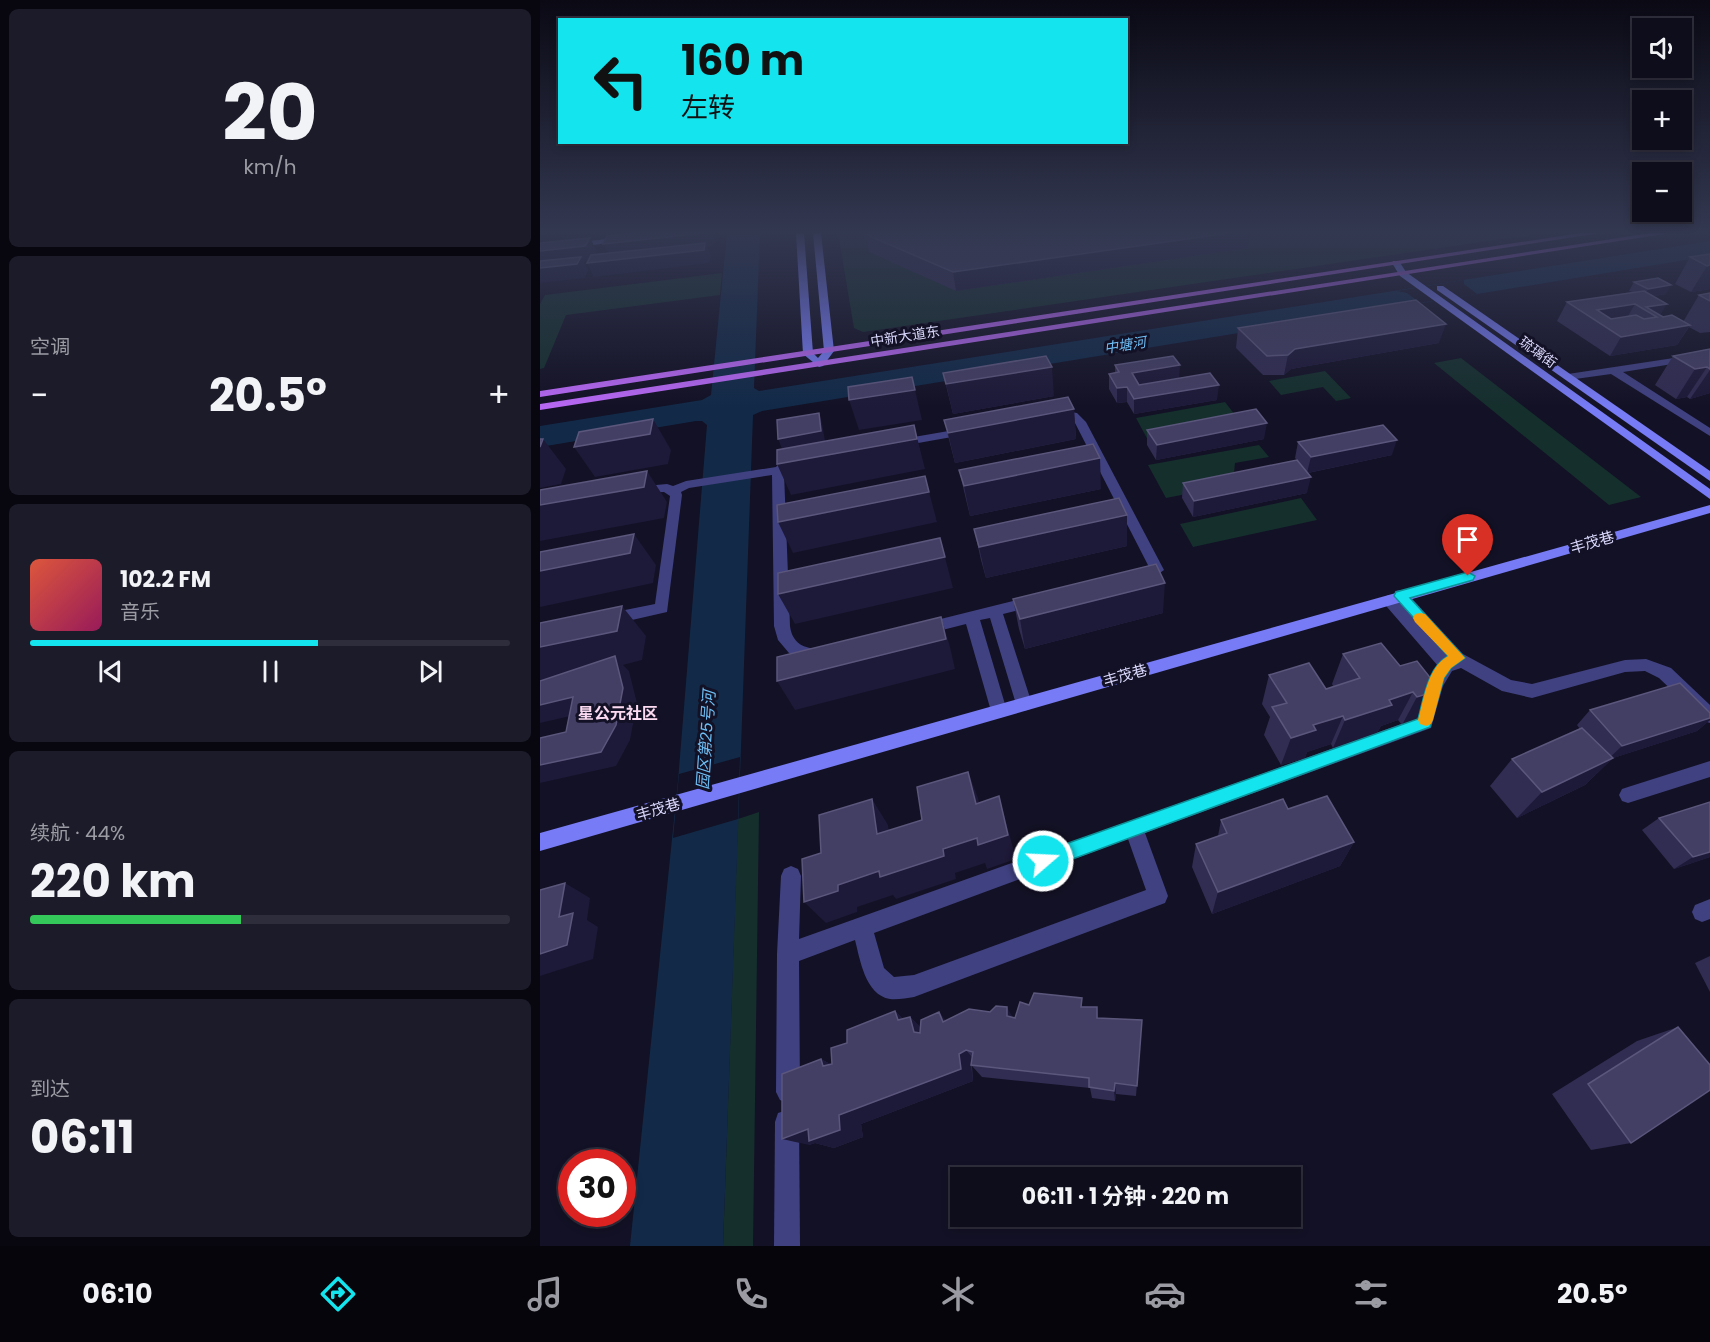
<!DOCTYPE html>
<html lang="zh">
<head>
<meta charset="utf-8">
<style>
  body { margin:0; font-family:Poppins,"Noto Sans SC",sans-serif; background:#1c1b29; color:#f1f3f6; height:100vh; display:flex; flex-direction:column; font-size:22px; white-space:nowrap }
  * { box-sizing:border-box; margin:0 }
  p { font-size:20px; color:#9b9ca3 }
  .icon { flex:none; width:33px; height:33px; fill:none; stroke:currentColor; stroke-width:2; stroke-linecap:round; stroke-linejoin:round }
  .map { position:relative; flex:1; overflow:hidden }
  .drawer { display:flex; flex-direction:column; gap:9px; padding:9px; background:#08070f; width:540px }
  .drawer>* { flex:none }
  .banner { position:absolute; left:18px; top:18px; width:570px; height:126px; border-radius:0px; box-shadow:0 3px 9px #0003,0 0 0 2px #2e2d3b; background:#13e4ed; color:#111; overflow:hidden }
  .fabs { position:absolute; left:1092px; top:18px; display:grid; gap:12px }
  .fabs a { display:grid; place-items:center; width:60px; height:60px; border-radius:0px; background:#0e0d1c; box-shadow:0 3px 9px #0003,0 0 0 2px #2e2d3b; font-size:30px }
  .speed { position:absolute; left:18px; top:1149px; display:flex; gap:12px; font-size:30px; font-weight:700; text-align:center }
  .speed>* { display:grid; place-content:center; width:78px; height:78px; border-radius:50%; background:#0e0d1c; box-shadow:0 3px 9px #0003,0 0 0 2px #2e2d3b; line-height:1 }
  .speed .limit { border:9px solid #d22; background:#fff; color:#111 }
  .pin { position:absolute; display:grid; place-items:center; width:51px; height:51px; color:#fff; margin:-62px -26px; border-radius:50% 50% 50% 0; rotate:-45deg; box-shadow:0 0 6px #0007 }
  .pin .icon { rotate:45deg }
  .me { position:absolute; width:66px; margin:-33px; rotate:71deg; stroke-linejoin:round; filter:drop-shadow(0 0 4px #0008) }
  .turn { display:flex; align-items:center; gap:21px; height:126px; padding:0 24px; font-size:27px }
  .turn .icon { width:78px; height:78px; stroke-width:2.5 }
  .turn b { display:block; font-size:42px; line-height:51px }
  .big { font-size:45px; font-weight:700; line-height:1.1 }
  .drawer .widget { flex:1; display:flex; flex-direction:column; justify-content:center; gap:9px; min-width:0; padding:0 21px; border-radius:9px; background:#1c1b29 }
  .drawer .dial { align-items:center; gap:0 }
  .dial b { font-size:78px; line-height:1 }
  .song { display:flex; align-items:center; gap:18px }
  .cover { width:72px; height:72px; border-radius:9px; background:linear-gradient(135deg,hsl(10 70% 55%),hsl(330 70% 35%)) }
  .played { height:6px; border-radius:3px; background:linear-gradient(90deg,#13e4ed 60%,#2e2d3b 60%) }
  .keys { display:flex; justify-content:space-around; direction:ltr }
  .heat { display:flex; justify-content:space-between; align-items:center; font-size:33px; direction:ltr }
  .charge { height:9px; border-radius:4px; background:linear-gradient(90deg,#34c759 44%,#2e2d3b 0) }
  .trip { position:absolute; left:410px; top:1167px; width:351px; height:60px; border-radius:0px; background:#0e0d1c; box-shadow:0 3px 9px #0003,0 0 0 2px #2e2d3b; font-weight:700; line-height:60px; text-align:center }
  .tabs { display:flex; height:96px; justify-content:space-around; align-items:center; background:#06050b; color:#9b9ca3 }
  .tabs .icon { width:42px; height:42px }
  .tabs .selected { color:#13e4ed }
  .tabs b { font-size:27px; color:#f1f3f6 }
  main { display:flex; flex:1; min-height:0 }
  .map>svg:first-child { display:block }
  .green { fill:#152f2d }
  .water { fill:#122a48 }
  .pier { fill:#131125 }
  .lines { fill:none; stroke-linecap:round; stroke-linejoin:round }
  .street { fill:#404181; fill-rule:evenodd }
  .secondary { fill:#777bf5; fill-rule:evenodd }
  .primary { fill:#b768f4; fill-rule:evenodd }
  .wall { fill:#312c52 }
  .shaded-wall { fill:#1d1938 }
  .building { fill:#433e64; stroke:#5b567c; stroke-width:1.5; fill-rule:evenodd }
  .route { fill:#13e4ed; stroke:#0c949a; stroke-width:1.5 }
  .slow { fill:#f59e0b }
  .labels { text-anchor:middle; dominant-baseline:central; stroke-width:6; stroke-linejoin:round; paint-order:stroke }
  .far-street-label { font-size:14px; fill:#dad8fc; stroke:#131125 }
  .far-water-label { font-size:14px; font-style:italic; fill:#6ebef4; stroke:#131125 }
  .street-label { font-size:15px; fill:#dad8fc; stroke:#131125 }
  .neighbourhood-label { font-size:16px; font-weight:bold; fill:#fcdaf2; stroke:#131125 }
  .water-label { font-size:16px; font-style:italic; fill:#6ebef4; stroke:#131125 }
</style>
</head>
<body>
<main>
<section class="drawer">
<div class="widget dial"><b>20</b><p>km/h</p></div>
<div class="widget"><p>空调</p>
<div class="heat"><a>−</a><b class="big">20.5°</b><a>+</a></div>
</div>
<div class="widget">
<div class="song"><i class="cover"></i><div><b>102.2 FM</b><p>音乐</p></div></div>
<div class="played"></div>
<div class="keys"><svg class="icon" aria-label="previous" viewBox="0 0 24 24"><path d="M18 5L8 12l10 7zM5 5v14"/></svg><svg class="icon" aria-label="pause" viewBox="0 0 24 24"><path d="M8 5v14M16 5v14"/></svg><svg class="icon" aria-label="next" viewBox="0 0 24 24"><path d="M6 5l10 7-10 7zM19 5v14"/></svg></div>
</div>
<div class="widget"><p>续航 · 44%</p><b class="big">220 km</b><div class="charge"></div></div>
<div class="widget"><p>到达</p><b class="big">06:11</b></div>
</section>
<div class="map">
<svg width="1170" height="1246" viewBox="0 0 1170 1246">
  <rect width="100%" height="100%" fill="#131125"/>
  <g class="green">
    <path d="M298,233H1004L323,332L314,328Z"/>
    <path d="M182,273L180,295L26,315L4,368L0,369V304L5,295Z"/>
    <path d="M921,358L1101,497L1069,505L894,363Z"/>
    <path d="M785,371L811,398L796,401L783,387L741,395L729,381Z"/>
    <path d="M685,402L702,424L609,442L596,418Z"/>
    <path d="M719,445L729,457L695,463L694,473L662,491L626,498L608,465Z"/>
    <path d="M761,498L777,520L653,547L640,524Z"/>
    <path d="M219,812L213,1246H183L198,819Z"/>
  </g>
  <path class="water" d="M187,233H220L214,388L219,391L1170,241V256L222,411L213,415L183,1246H90L138,781L167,425L162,421H156L0,447V426L162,400L171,395Z"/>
  <g class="pier">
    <path d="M924,280V284L937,294L880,303L867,293L857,291Z"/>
    <path d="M200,757L198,819L133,838L139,774Z"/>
  </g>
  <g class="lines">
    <g class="street">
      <path d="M1147,356L1151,357V361L1083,372L1170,428V436L1071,374L1028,380L1023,377L1028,374Z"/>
      <path d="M525,411L537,413L546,422L624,570L617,575L463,614L492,704L490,709L484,711L478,709L476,704L450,618L440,620L467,711L465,716L459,718L453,716L451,711L426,624L280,661L266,660L249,653L238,640L234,626L232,475L149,488L141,492L142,495L127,612L70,625L65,623L63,619L65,615L70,613L115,604L130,496L124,492L94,493L92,490L94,487L127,484L133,486L146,481L236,467L239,463L258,457ZM525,417L530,418L535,423L609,567L280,649C264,649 252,643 250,626L244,473L247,469L260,464Z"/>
      <path d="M860,590L865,591L923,654L971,680L992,684L1085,660L1106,659L1131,668L1170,705V723L1164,721L1119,678L1105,671L1085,672L992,698L962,691L921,668L912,671L903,686L891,728L605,833L628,896L625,903L374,997C367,998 357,1000 350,999C325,995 320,959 315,940L259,961L260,1092L256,1100L248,1104L240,1100L236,1092L237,954L241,876L244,869L251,866L258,869L261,876L259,939L878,718L887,686L898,666L841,600L848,595L854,597L855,591ZM588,839L606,890L374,975L354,977L344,968L334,933Z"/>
      <path d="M1170,761V777L1088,803L1082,801L1079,795L1082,789L1088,787Z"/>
      <path d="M1170,899V919L1162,922L1155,919L1152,912L1155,905Z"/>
      <path d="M247,1110L256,1113L259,1122L260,1246H234L235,1122L238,1113Z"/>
    </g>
    <g class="secondary">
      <path d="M256,233H264L273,353L278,358L284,351L273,233H281L294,351L283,366L279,367L263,354Z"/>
      <path d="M83,237H86V241L0,251V247Z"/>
      <path d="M853,261H859L866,272L1170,489V499L860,276L852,263Z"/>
      <path d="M897,286H903L1170,471V481L897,290Z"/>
      <path d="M1170,505V513L0,851V833Z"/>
    </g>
    <g class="primary">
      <path d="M1041,233H1060L0,397V391Z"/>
      <path d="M1111,233H1130L0,410V404Z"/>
    </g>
  </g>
  <g class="wall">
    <path d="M325,234L708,248L416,291L329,252Z"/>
    <path d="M1170,254V289L1151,292L1135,284L1150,257Z"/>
    <path d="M1094,282L1126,294L1114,296L1120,315L1143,322L1159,295L1170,293V332L1160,333L1149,327L1137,345L1070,356L1017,321L1027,302L1092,292L1089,291Z"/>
    <path d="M698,328L899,343L751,369L744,375H723L696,348Z"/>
    <path d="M1170,349V393L1150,399L1147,397L1136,399L1115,385L1133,356Z"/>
    <path d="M575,365L639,378L677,400L594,414L587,402L577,403L569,389V374L575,373Z"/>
    <path d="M403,373L514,396L413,414Z"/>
    <path d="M534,409L536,439L415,463L404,420Z"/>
    <path d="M607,430L724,439L616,460L607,445Z"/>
    <path d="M758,442L852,455L768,473L767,493L653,517L642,498L643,483L757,460L755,458Z"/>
    <path d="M419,470L561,489L430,516Z"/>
    <path d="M434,529L587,546L446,578L441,560Z"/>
    <path d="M473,599L623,613L485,649L479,629Z"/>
    <path d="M803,654L860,666L900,690L883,718L862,725L858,720L841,726L837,733L793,748L791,744L767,752L765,758L741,765L724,735L730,717L722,704L729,675L786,689L793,686L792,684Z"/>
    <path d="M1050,710L1170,713V720L1157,731L1073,758L1045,785L977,818L950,786L972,759L1040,729L1037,725Z"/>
    <path d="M1119,818L1170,857L1134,869L1102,830Z"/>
    <path d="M681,820L814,842L800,866L672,914L652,867L656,844L678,836Z"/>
    <path d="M1170,956V992L1155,963Z"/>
    <path d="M489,1005L557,1007L558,1019L602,1020L596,1096L576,1094L575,1101L552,1098L550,1088L442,1077L432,1066L433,1081L321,1124L323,1137L294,1148L275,1143L269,1145L281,1059L290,1064H292L307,1043L355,1011L363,1019L370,1017L380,1027L406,1021L475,1018Z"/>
    <path d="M1138,1027L1091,1143L1051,1150L1012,1094L1097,1041Z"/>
  </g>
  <g class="shaded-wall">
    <path d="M164,233H172L174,238L173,246H167L171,256L169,263L54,277L47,263L70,257L63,244Z"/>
    <path d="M690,233H710L708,248L416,291L413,272Z"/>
    <path d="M50,238L57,251L53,260L43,261L48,270L45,278L0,283V251Z"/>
    <path d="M1170,265V289L1151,292L1167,266Z"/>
    <path d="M1131,285L1126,294L1102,298L1108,289Z"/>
    <path d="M1095,304L1084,323L1065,327L1057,310Z"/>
    <path d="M1127,304L1116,322L1117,317L1106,307Z"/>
    <path d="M906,324L899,343L751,369L744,375L748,355L755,349Z"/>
    <path d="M1150,325L1137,345L1070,356L1081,337Z"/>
    <path d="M640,365L639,380L592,388V373Z"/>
    <path d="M512,367L514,396L413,414L406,384Z"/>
    <path d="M1167,367L1147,397L1136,399L1155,369Z"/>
    <path d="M1170,370V393L1150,399Z"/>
    <path d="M372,377L382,420L319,430L309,400Z"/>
    <path d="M679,385L677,400L594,414V399Z"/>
    <path d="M587,387V402L577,403V388Z"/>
    <path d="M534,409L536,439L415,463L408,433Z"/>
    <path d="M279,413L282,423L285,441L242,449L238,439Z"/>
    <path d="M113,419L131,450L128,464L55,477L34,447Z"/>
    <path d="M727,423L724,439L616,460L617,445Z"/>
    <path d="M374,425L385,469L251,495L237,464Z"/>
    <path d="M3,439L26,469L21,484L0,488V447Z"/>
    <path d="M857,440L852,455L767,473L771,457Z"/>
    <path d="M560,458L561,489L430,516L424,486Z"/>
    <path d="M107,471L127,502L124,518L0,541V505Z"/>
    <path d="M385,476L397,522L253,553L238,522Z"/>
    <path d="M771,477L767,493L653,517L654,501Z"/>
    <path d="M587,515V546L446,578L439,547Z"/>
    <path d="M94,534L116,565L113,583L0,607V571Z"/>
    <path d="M400,538L413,588L255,624L238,594Z"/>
    <path d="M625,583L623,613L485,649L480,619Z"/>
    <path d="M82,606L106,636L102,660L83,665L89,671L97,703L90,740L76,766L0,783V765L83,688L0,684V647Z"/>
    <path d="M401,617L410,647L415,669L255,710L237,681Z"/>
    <path d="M900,690L883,718L862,725L877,697Z"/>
    <path d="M873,692L858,720L841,726L837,733L793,748L805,720L849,700Z"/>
    <path d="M33,697L48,712L0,723V705Z"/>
    <path d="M803,716L791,744L767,752L765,758L741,765L751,738L773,725Z"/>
    <path d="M1170,718V720L1157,731L1067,760L1082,746Z"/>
    <path d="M1073,758L1045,785L977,818L1002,792Z"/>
    <path d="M428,772L438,798L445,829L436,804Z"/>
    <path d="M459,796L476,859L447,869L445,863L415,873L416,879L356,899L353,895L317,907V912L286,923L264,902L298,885L403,849Z"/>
    <path d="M332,799L348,825L352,858L337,834Z"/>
    <path d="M814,842L800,866L672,914L678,892Z"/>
    <path d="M1170,852V857L1134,869L1153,857Z"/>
    <path d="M25,883L50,898L47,920L58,927L53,959L0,976V954L19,917Z"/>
    <path d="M467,1007L476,1023L467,1016Z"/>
    <path d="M355,1011L371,1026L358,1020Z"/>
    <path d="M399,1012L412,1028L403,1022Z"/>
    <path d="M370,1017L386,1032L390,1046L374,1032Z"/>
    <path d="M426,1050L437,1063L431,1065L433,1081L321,1124L323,1137L294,1148L275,1143L269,1145L242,1139L268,1129L299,1115Z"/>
    <path d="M281,1059L304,1072L283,1066Z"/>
    <path d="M575,1083L576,1094L575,1101L574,1091Z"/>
  </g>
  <g class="building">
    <path d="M95,233H164L63,244L67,236Z"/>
    <path d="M328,233H690L413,272L325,234Z"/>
    <path d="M50,238L45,246L0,251V243Z"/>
    <path d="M165,243L164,250L47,263L51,255Z"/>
    <path d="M1170,254V265L1167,266L1150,257Z"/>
    <path d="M41,257L37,264L0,268V261Z"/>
    <path d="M1118,278L1131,285L1108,289L1094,282Z"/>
    <path d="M1104,291L1127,304L1106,307L1123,317L1132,315L1150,325L1081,337L1027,302ZM1095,304L1117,317L1104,319L1096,315L1071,319L1057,310Z"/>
    <path d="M1170,293V301L1159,295Z"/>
    <path d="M876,300L906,324L755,349L748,355L727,356L698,328Z"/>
    <path d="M1170,349V369L1167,367L1155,369L1133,356Z"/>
    <path d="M506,356L512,367L406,384L403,373Z"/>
    <path d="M633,356L640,365L592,373L599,385L670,373L679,385L594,399L587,387L577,388L569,374L579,372L575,365Z"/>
    <path d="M372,377L375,390L309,400L308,387Z"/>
    <path d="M528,397L534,409L408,433L404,420Z"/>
    <path d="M716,409L727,423L617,445L607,430Z"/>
    <path d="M279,413L281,431L238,439L237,420Z"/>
    <path d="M113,419L110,434L34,447L39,432Z"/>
    <path d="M374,425L377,439L237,464V450Z"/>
    <path d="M843,425L857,440L771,457L758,442Z"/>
    <path d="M0,439H3L0,447Z"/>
    <path d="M553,444L560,458L424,486L419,470Z"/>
    <path d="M757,460L771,477L654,501L643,483Z"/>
    <path d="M107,471L104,487L0,505V490Z"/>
    <path d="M385,476L389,492L238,522L237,505Z"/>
    <path d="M579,498L587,515L439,547L434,529Z"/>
    <path d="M94,534L90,553L0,571V552Z"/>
    <path d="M400,538L405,557L238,594V573Z"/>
    <path d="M616,564L625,583L480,619L473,599Z"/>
    <path d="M82,606L77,631L0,647V623Z"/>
    <path d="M401,617L406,639L237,681V657Z"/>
    <path d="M841,643L860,666L877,661L900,690L877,697L873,692L849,700L852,705L805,720L803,716L773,725L776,730L751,738L732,707L747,703L729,675L769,663L786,689L820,678L803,654Z"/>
    <path d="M75,656L83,688L76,725L61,752L0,765V738L26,732L33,697L0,705V681Z"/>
    <path d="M1140,683L1170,713V718L1082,746L1050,710Z"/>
    <path d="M1042,728L1073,758L1002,792L972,759Z"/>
    <path d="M428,772L436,804L459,796L468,835L438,845L437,838L403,849L404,856L340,877L339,871L298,885V891L264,902L262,859L281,853L279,815L332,799L337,834L382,820L377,787Z"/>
    <path d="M787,796L814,842L678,892L656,844L687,833L681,820L743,799L748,809Z"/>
    <path d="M1170,802V852L1153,857L1119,818Z"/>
    <path d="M25,883L19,917L33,913L27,945L0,954V890Z"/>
    <path d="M494,993L542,998L541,1007H557V1018L602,1020L597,1086L575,1083L574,1091L549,1087V1078L431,1065L433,1052L426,1050L419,1054L421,1069L299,1115L300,1130L269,1141L268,1129L242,1139V1074L281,1059L283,1066L292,1064L291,1048L307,1043V1030L355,1011L358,1020L370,1017L374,1032L380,1033L381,1020L399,1012L403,1022L429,1009L450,1012L456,1006L467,1007V1016L475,1018L480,1002L489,1005Z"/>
    <path d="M1138,1027L1170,1065V1090L1091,1143L1048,1084Z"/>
  </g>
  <linearGradient id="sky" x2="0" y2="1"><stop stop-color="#0a0914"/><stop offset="0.57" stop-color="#333851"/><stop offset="1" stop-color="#333851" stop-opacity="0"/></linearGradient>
  <rect width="1170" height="407" fill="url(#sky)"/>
  <path class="route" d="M928,572L935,576L933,580L870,598L925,658L911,668L904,678L890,727L503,870L497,867L494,861L497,855L503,852L878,719C884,698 887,668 908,656L854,596L856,592Z"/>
  <path class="slow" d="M880,613L885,614L925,658L911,668L904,678L893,720L891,724L886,726L880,724L878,720C884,699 887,668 908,656L875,622L873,618L875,614Z"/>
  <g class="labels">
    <g class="far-street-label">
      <text transform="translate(365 336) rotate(-9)">中新大道东</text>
      <text transform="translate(998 352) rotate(36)">琉璃街</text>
    </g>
    <g class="far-water-label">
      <text transform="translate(585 345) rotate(-9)">中塘河</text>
    </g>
    <g class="street-label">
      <text transform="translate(1052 542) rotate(-16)">丰茂巷</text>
      <text transform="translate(585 675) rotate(-16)">丰茂巷</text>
      <text transform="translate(118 809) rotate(-16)">丰茂巷</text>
    </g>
    <g class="neighbourhood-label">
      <text x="78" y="713">星公元社区</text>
    </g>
    <g class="water-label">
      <text transform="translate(166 740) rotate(-86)">园区第25号河</text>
    </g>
  </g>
</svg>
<div class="fabs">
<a><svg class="icon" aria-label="sound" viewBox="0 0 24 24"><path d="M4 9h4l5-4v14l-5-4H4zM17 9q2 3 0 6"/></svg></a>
<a>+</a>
<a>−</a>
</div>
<div class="speed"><div class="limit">30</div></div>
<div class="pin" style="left:928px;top:576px;background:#d93025"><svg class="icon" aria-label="arrive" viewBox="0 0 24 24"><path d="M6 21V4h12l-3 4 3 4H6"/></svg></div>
<svg class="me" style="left:503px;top:861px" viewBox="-20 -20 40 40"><circle r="17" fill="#13e4ed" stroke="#fff" stroke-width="3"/><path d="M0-11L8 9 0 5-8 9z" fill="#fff"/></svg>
<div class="trip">06:11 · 1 分钟 · 220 m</div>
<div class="banner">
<div class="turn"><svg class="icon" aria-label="left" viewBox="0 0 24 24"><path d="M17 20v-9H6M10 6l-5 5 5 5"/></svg><div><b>160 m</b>左转</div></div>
</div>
</div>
</main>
<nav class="tabs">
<b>06:10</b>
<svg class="icon selected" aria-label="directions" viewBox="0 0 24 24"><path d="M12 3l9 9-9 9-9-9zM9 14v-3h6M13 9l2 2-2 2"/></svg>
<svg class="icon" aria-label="music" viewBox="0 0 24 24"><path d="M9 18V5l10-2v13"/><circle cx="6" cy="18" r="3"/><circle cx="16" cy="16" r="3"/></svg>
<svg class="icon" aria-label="phone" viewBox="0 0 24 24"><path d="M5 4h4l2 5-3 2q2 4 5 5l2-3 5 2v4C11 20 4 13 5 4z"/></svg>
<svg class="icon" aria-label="climate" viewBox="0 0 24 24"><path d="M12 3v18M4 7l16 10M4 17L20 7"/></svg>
<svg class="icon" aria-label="car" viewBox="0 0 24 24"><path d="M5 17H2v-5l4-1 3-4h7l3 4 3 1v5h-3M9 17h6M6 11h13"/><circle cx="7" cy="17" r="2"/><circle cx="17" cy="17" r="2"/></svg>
<svg class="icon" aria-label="filters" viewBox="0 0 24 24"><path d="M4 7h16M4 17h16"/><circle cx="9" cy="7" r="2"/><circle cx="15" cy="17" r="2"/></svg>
<b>20.5°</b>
</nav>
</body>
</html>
